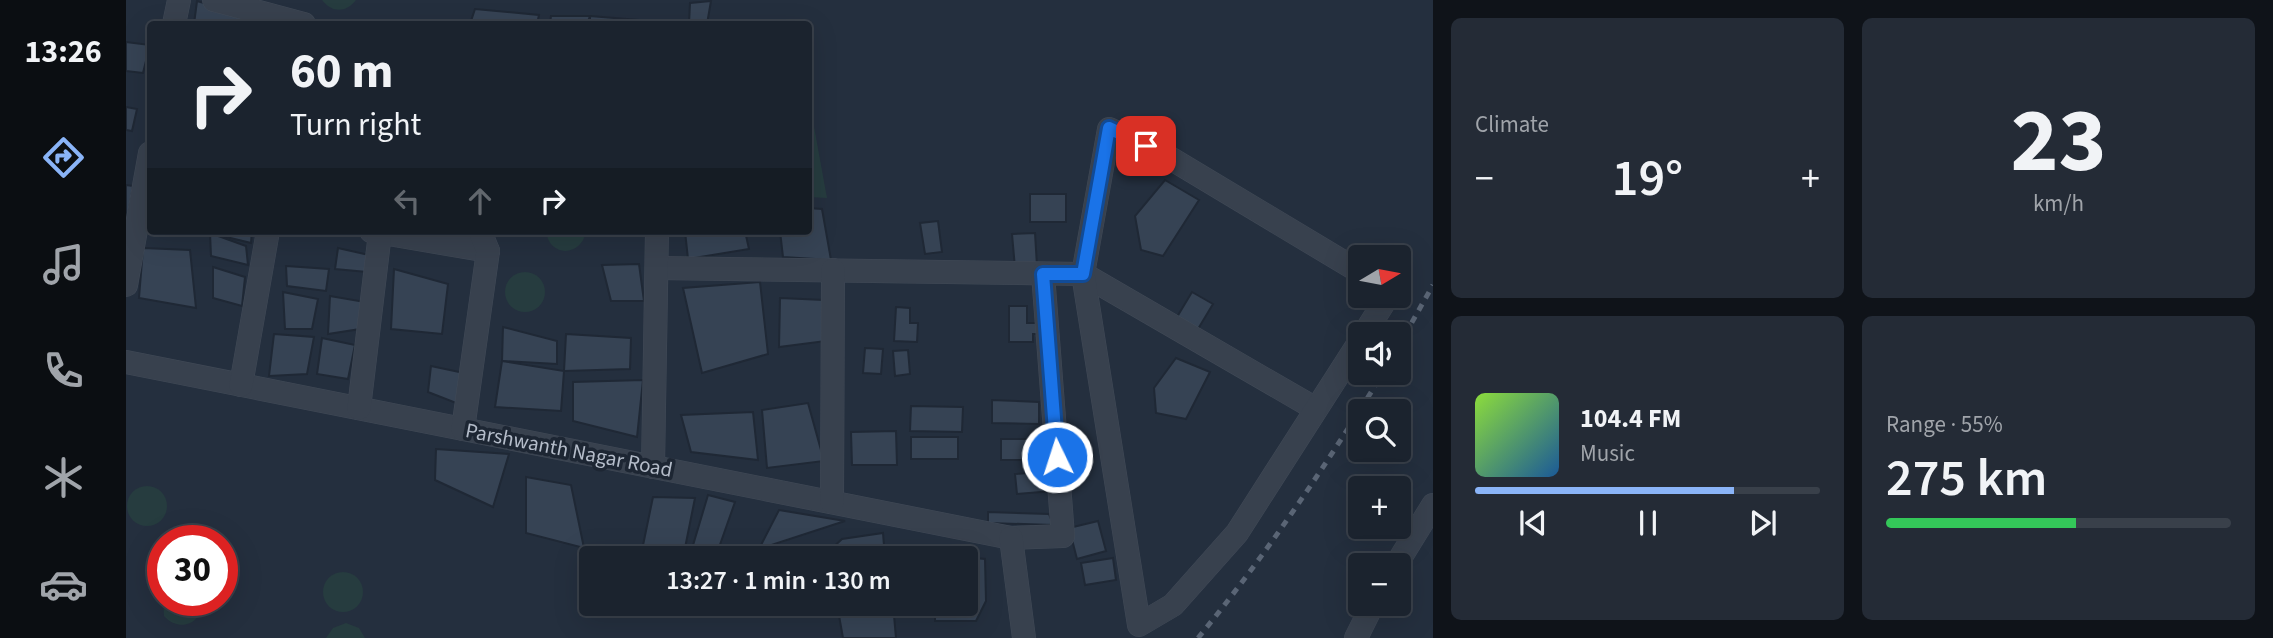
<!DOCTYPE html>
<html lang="en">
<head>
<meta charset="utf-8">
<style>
  body { margin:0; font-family:"Source Sans 3",sans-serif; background:#242b36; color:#f1f3f6; height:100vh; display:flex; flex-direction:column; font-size:26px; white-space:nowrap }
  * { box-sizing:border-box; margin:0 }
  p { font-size:23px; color:#a0a4aa }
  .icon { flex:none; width:38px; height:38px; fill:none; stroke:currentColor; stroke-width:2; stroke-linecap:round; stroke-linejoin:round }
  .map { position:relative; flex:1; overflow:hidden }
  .drawer { display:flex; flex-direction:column; gap:18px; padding:18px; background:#0f1319; width:840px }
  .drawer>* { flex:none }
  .guide { position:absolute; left:21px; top:21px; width:665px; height:214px; border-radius:7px; box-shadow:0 7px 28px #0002,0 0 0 2px #39404a; background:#1b232e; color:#f1f3f6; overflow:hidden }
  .needle { width:46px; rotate:80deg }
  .buttons { position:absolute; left:1222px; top:245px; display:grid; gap:14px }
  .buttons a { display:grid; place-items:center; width:63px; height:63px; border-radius:7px; background:#1b232e; box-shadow:0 7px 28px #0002,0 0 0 2px #39404a; font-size:35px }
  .speed { position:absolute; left:21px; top:525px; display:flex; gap:14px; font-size:35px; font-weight:700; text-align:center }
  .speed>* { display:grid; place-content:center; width:91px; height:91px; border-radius:50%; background:#1b232e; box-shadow:0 7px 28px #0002,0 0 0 2px #39404a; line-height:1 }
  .speed .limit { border:10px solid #d22; background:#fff; color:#111 }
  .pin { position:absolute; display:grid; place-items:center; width:60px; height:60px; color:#fff; margin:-30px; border-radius:14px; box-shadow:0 4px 10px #0006 }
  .me { position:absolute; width:77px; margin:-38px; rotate:356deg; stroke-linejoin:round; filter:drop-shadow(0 0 5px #0008) }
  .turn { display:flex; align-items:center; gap:24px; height:147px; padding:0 28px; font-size:32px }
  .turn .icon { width:91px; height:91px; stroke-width:2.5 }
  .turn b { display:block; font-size:49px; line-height:60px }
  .lanes { display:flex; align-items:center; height:66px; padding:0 28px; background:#0003; justify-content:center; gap:35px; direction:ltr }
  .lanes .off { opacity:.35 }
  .big { font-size:52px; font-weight:600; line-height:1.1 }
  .drawer .widget { flex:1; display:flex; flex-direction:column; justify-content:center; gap:10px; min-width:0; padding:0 24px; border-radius:10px; background:#242b36 }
  .drawer .dial { align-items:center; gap:0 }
  .dial b { font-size:91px; line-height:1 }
  .song { display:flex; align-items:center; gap:21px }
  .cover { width:84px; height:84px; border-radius:10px; background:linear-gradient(135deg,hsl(90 70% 55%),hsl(210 70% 35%)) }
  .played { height:7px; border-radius:4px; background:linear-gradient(90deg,#8ab4f8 75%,#39404a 75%) }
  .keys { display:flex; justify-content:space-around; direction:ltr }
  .heat { display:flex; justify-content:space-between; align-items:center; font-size:38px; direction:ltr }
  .charge { height:10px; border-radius:5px; background:linear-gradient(90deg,#34c759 55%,#39404a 0) }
  .drawer .tiles { flex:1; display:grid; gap:18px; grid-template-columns:repeat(2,1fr) }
  .trip { position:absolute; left:453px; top:546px; width:399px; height:70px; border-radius:7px; background:#1b232e; box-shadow:0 7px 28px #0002,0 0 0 2px #39404a; font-weight:600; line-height:70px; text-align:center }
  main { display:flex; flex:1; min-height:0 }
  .tab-bar { display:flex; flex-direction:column; width:126px; justify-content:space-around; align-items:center; background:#0b0e12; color:#a0a4aa }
  .tab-bar .icon { width:49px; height:49px }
  .tab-bar .on { color:#8ab4f8 }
  .tab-bar b { font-size:32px; color:#f1f3f6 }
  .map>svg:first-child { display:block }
  .green { fill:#263c3f }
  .building { fill:#364354; stroke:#1f2835; stroke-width:2 }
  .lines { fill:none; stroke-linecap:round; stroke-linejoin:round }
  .minor-casing { stroke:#414a57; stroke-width:24 }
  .minor { stroke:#38414e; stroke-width:23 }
  .rail { stroke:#5a6575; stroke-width:5; stroke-dasharray:7 7; stroke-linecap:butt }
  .route-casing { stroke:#114b97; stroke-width:18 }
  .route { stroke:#1a73e8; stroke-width:12 }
  .labels { text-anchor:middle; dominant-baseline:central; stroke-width:7; stroke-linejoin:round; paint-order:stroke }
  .street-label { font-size:21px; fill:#b4bcc9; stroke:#1d2633 }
</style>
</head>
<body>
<main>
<nav class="tab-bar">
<b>13:26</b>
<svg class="icon on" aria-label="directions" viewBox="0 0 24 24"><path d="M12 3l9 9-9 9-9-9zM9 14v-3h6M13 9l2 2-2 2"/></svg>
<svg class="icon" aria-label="music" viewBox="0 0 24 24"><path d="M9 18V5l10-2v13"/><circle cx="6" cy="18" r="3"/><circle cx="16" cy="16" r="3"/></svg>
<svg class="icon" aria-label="phone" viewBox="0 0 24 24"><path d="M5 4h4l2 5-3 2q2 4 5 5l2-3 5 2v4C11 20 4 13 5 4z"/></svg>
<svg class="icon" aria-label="climate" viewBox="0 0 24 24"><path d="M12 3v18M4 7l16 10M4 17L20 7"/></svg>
<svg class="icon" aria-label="car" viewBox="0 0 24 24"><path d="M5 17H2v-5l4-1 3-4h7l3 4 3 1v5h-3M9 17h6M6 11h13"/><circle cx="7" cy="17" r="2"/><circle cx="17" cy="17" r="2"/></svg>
</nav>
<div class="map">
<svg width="1307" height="638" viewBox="0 0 1307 638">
  <rect width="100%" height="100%" fill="#242f3e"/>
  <g class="green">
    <path d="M196,0H230C220,13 206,13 196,0Z"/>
    <path d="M682,99H683L701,198L683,197Z"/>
    <path d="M420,231H460C456,257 423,258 420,231Z"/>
    <circle cx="399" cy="292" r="20"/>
    <circle cx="21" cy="506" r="20"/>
    <circle cx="217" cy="592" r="20"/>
    <path d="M37,599L75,600C78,624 53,633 38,616Z"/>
    <path d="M220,623L233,628L239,638H200L207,628Z"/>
  </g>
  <g class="building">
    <path d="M71,1L116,14V24H68Z"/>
    <path d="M585,1L581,24H563L564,3Z"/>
    <path d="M349,9L413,15L411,24H344Z"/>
    <path d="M425,16H464L461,24H424Z"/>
    <path d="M464,16L524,21L523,24H464Z"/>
    <path d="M0,42L24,45L17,73L0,71Z"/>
    <path d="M0,107L11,109L6,131L0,130Z"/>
    <path d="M1039,180L1073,200L1037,256L1015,250L1009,216Z"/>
    <path d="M0,185L7,186L0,226Z"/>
    <rect x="904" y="194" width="36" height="28"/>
    <path d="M682,208L696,209L705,260L657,257L654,231H682Z"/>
    <path d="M812,221L816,252L799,254L794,223Z"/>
    <path d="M84,231H126L125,243L84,233Z"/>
    <path d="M559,231H619L623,249L562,259Z"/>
    <path d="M84,233L120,246L122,265L85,256Z"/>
    <path d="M909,233L911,266L889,268L886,234Z"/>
    <path d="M17,248L64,250L70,308L13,298Z"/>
    <path d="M212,248L243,255L241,272L209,269Z"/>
    <path d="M513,264L518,301H485L476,265Z"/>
    <path d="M160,266L203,269L200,291L161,286Z"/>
    <path d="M87,267L119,277L116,306L87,298Z"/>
    <path d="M268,269L322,284L316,334L265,329Z"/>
    <path d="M634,282L642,354L576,373L557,288Z"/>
    <path d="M157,292L192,299L186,329H159Z"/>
    <path d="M1066,292L1087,304L1072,329L1051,317Z"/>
    <path d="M204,296L239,302L234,329L202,334Z"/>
    <path d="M654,298L698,300L700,341L653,347Z"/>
    <path d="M883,306H901V323H917V334H907V342H883Z"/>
    <path d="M770,307L784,308V323H792L791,342L768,341Z"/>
    <path d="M377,327L431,341V364L376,361Z"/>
    <path d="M148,334L188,337L181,374L143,376Z"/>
    <path d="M440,334L505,338L504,369L438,371Z"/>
    <path d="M196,338L229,345L222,379L191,374Z"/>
    <path d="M739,348L757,349L755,374L737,373Z"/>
    <path d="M782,350L784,374L769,376L767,351Z"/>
    <path d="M1050,358L1084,372L1060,419L1030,413L1028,388Z"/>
    <path d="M376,361L438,371L435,411L369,407Z"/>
    <path d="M305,366L338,373L330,403L302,392Z"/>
    <path d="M517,380L511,437L447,421V382Z"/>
    <path d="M866,400L913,402V424L866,423Z"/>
    <path d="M682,403L698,461L641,468L636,410Z"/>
    <path d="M785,406L837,407L836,432L784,431Z"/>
    <path d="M627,412L632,460L565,452L555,415Z"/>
    <path d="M770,431L771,465H726L725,432Z"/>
    <rect x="785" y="437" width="47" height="22"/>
    <rect x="875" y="439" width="48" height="21"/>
    <path d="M310,449L383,454L367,507L309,480Z"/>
    <path d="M925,471L927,491L891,494L889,474Z"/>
    <path d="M400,477L445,485L458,548L400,533Z"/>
    <path d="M582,495L609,502L590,556L565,552Z"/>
    <path d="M527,497L569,498L558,553L515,555Z"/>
    <path d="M653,510L719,521L633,549Z"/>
    <path d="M862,512L923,514L927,525L862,523Z"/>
    <path d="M972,521L980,551L951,559L943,528Z"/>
    <path d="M757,533L759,558H704L703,551L716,539Z"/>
    <path d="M829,556L859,559L860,601L850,621H809V604H840V558H827Z"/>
    <path d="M987,558L990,580L959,585L955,563Z"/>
    <path d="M719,604H767L770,638H717L712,610Z"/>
  </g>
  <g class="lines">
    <defs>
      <g id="minor">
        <path d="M88,0L178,24"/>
        <path d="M48,24L53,0"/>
        <path d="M245,231L362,251"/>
        <path d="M531,268L957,274L1190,409"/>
        <path d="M1234,272L1039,155L983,129L957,274L1013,625L1047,605L1111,533L1234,341"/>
        <path d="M0,285L24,153"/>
        <path d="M1238,334L1257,304L1258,296"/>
        <path d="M0,362L885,538L937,536L917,274"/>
        <path d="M115,385L142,231"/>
        <path d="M233,408L254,233"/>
        <path d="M337,429L362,251L354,231"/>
        <path d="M527,467L531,231"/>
        <path d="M706,502L707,270"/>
        <path d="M885,538L898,638"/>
        <path d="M1270,565L1307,505"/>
        <path d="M1230,638L1247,604"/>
      </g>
    </defs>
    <use href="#minor" class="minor-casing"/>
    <use href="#minor" class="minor"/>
    <g class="rail">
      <path d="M1272,347L1307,285"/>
      <path d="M1072,638C1141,554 1200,465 1257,373"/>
    </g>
  </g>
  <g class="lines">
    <defs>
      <path id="route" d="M931,457L917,274H957L983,128L1020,146"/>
    </defs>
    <use href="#route" class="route-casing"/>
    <use href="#route" class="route"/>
  </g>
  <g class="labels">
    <g class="street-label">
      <text transform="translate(443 450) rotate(11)">Parshwanth Nagar Road</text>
    </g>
  </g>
</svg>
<div class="buttons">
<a><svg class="needle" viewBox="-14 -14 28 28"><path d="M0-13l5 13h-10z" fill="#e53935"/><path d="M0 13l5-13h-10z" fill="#a0a4aa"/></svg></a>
<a><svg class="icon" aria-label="sound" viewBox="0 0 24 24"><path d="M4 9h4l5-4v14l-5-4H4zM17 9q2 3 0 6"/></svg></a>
<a><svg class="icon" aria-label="search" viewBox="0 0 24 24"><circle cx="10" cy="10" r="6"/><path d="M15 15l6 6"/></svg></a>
<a>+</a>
<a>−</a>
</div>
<div class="speed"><div class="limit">30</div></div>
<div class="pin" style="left:1020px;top:146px;background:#d93025"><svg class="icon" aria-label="arrive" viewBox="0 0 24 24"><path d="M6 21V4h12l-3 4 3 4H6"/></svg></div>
<svg class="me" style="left:931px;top:457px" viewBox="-20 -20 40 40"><circle r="17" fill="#1a73e8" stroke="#fff" stroke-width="3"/><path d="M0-11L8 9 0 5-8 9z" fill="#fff"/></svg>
<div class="trip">13:27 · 1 min · 130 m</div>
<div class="guide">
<div class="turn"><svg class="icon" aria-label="right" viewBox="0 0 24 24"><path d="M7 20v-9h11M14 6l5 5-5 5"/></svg><div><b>60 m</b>Turn right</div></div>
<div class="lanes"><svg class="icon off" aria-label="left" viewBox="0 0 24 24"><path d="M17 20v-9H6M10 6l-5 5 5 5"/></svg><svg class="icon off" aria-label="ahead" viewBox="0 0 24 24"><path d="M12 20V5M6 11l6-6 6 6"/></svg><svg class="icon" aria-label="right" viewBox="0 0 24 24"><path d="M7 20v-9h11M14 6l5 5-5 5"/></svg></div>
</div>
</div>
<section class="drawer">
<div class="tiles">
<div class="widget"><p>Climate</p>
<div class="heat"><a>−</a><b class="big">19°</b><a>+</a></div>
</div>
<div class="widget dial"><b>23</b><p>km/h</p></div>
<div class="widget">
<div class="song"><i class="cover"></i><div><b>104.4 FM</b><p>Music</p></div></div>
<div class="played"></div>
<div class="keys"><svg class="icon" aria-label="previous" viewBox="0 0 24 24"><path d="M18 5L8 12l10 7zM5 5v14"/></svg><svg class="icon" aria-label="pause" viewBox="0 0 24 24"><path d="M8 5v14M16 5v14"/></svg><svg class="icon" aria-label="next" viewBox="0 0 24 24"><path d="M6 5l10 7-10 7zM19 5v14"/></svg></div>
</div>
<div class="widget"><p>Range · 55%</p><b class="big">275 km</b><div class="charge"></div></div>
</div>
</section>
</main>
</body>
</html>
